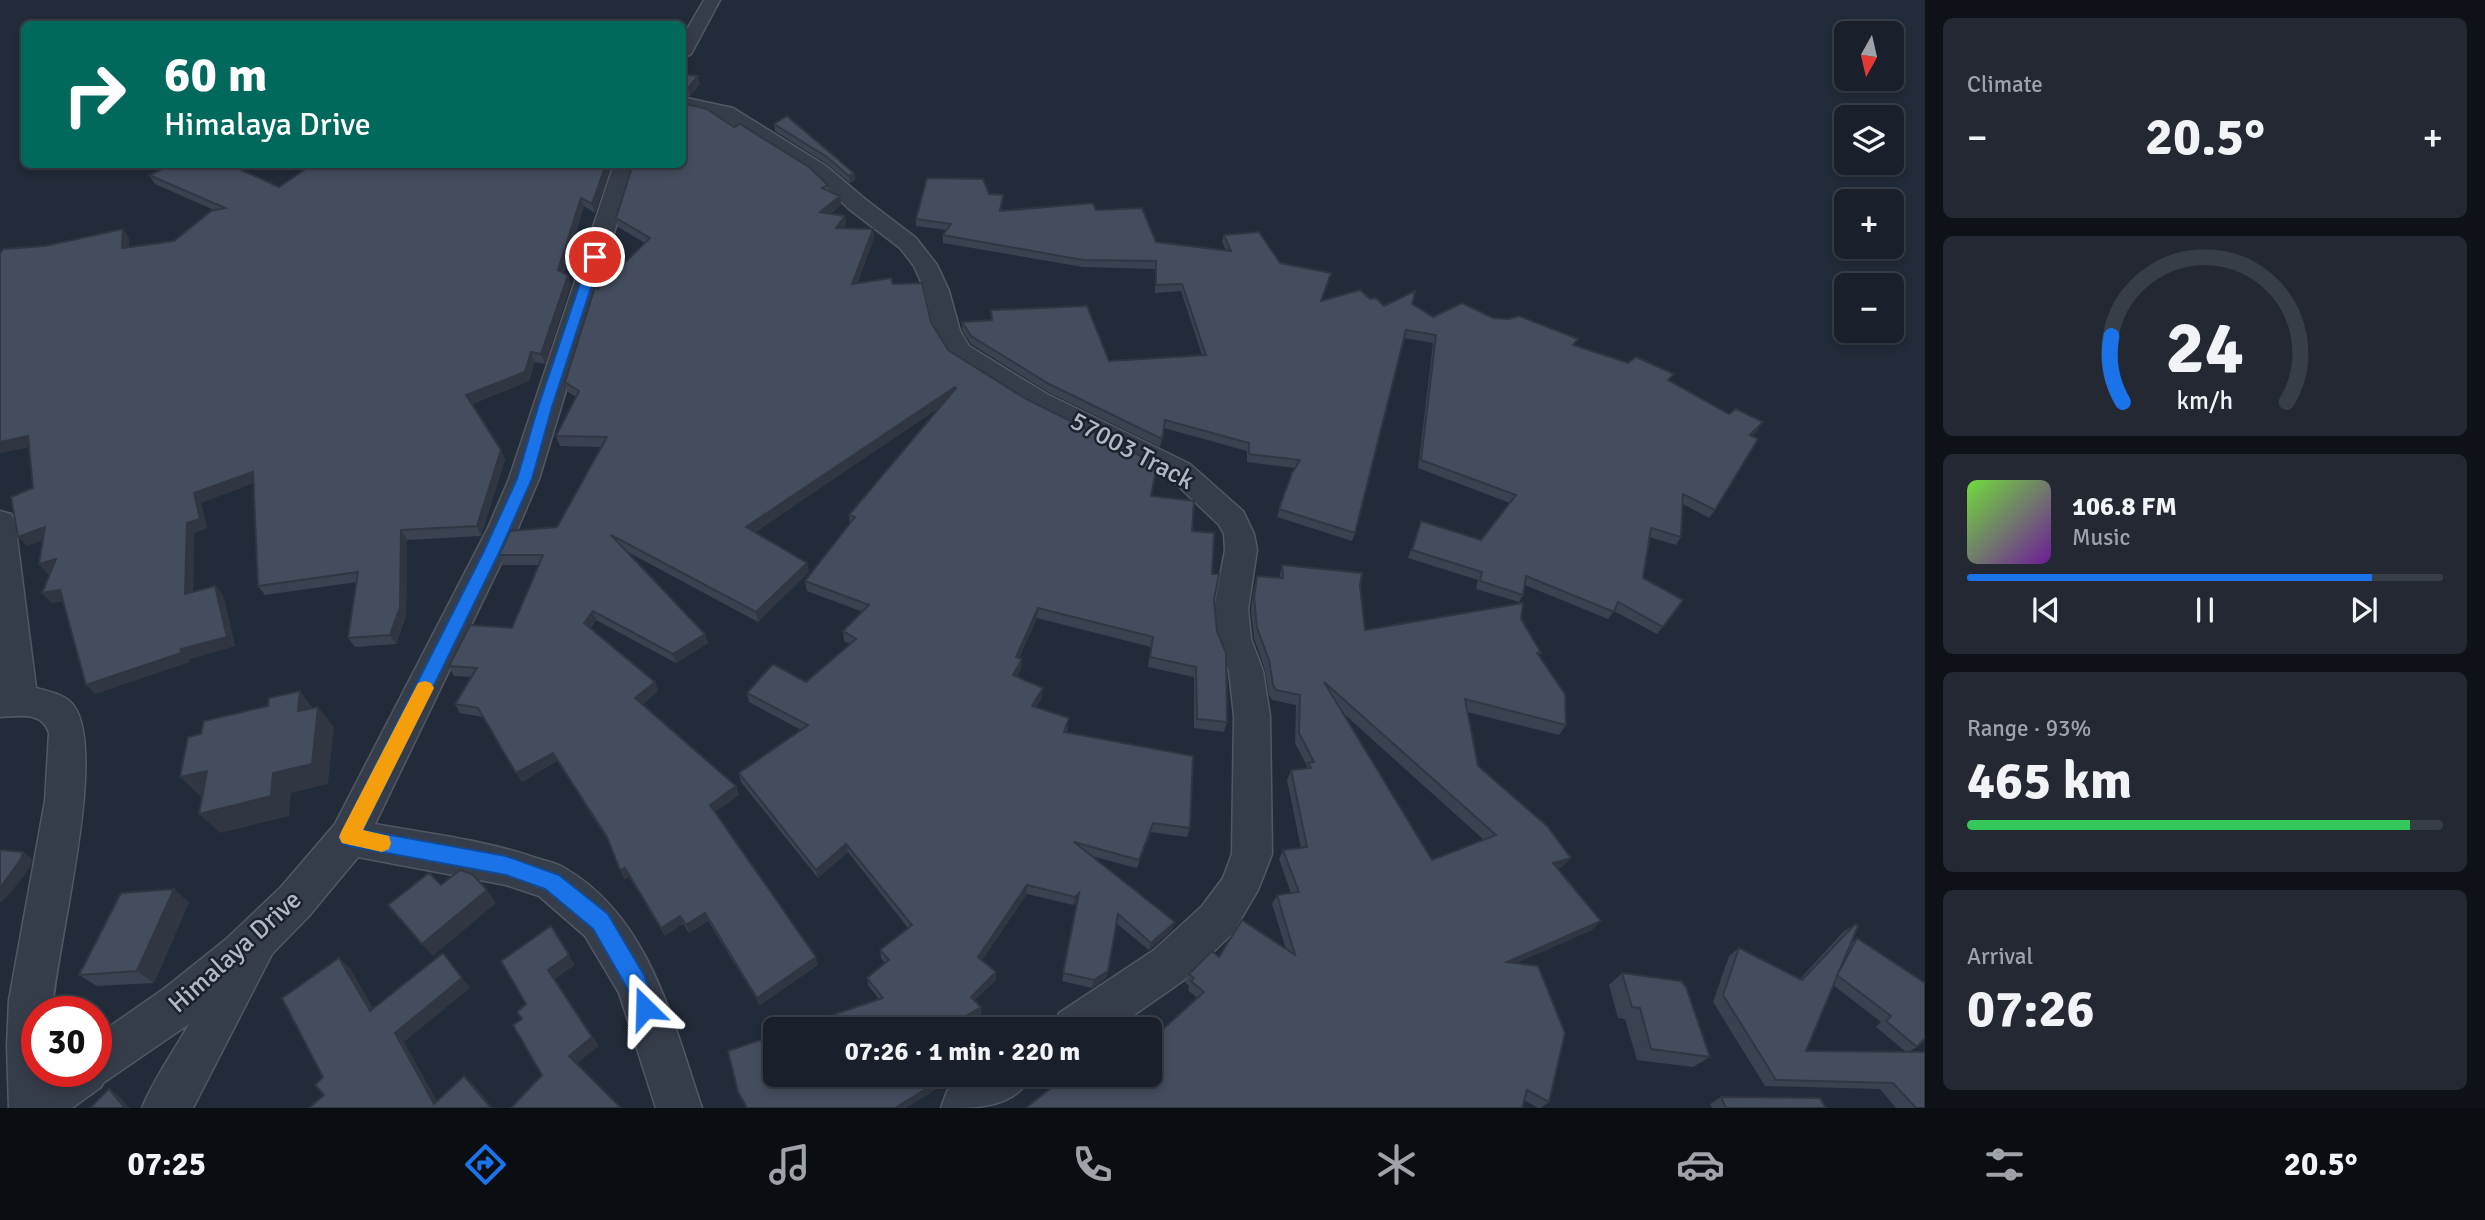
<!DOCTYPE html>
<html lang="en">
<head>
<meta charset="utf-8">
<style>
  body { margin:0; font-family:Signika,sans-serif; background:#232833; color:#f1f3f6; height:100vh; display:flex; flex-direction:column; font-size:26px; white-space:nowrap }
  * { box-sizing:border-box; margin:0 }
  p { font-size:23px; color:#9fa3a9 }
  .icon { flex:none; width:38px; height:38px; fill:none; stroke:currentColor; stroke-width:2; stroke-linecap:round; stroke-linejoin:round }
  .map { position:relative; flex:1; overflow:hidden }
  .panel { display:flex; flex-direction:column; gap:18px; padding:18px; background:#0e1218; width:560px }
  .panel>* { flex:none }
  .guide { position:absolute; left:21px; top:21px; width:665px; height:147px; border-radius:10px; box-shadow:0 4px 10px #0003,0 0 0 2px #383e47; background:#00695c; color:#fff; overflow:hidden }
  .needle { width:46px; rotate:188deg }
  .fabs { position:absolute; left:1834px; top:21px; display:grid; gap:14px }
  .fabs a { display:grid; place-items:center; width:70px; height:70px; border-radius:10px; background:#1a202b; box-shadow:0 4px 10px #0003,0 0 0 2px #383e47; font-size:35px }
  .speed { position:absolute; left:21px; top:996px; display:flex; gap:14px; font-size:35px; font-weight:700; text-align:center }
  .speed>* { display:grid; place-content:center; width:91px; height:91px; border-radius:50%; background:#1a202b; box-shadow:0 4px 10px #0003,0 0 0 2px #383e47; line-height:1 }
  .speed .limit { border:10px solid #d22; background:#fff; color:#111 }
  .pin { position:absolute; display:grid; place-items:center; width:60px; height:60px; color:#fff; margin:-30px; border:4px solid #fff; border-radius:50%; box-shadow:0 2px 7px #0007 }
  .me { position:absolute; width:77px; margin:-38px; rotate:338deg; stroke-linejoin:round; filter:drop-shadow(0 0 5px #0008) }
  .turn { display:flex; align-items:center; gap:24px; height:147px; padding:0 28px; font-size:32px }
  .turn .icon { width:91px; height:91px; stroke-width:2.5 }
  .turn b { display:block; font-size:49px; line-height:60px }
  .big { font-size:52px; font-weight:700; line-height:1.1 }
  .panel .card { flex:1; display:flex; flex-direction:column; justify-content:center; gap:10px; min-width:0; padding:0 24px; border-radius:10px; background:#232833 }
  .panel .dial { align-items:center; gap:0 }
  .dial svg { height:182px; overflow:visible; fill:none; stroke:#383e47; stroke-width:7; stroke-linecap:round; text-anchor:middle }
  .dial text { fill:#f1f3f6; stroke:none }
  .song { display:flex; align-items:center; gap:21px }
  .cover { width:84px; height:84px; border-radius:10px; background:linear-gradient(135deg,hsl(100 70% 55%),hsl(280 70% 35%)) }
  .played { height:7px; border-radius:4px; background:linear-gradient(90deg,#1a73e8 85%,#383e47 85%) }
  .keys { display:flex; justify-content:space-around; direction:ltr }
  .heat { display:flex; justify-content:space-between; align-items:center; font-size:38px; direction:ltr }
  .charge { height:10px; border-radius:5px; background:linear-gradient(90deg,#34c759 93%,#383e47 0) }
  .trip { position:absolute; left:763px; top:1017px; width:399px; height:70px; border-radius:10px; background:#1a202b; box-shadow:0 4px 10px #0003,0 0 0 2px #383e47; font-weight:700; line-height:70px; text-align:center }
  .menu { display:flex; height:112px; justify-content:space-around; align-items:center; background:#0a0d11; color:#9fa3a9 }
  .menu .icon { width:49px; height:49px }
  .menu .selected { color:#1a73e8 }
  .menu b { font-size:32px; color:#f1f3f6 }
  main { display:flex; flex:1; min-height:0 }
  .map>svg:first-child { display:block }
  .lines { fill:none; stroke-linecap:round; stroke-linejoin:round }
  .street-casing { stroke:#515864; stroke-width:3 }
  .street { fill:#363d4a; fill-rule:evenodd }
  .wall { fill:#3a4251; fill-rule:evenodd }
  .shaded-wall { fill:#303642 }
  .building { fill:#444d5e; stroke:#303642; stroke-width:2; fill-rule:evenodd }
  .route { fill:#1a73e8; stroke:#114b97; stroke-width:2 }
  .slow { fill:#f59e0b }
  .labels { text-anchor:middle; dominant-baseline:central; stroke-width:5; stroke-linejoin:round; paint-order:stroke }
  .street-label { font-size:26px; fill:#b1b8c6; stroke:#1b222e }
</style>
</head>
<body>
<main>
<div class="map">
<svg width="1925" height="1108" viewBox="0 0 1925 1108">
  <rect width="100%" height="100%" fill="#222b39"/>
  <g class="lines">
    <defs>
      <g id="street">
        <path d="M704,0H720L691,54L682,59V38Z"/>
        <path d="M682,97L733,108L826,166L865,199L916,238L937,265L949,291L960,331L969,346L1047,394L1190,464L1243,511L1254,534L1257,550L1248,609L1251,639L1263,671L1270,716L1272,854L1258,890L1232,934L1184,980L1114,1029H1053L1059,1013L1154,950L1202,906L1223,878L1232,854L1234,716L1229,671L1217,639L1214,609L1225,550L1224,534L1219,525L1170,478L1027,406L950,357L934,331L925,291L914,266L900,248L849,209L812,174L781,154L720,117L682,109Z"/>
        <path d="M614,164H635L539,479L518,528L375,824C429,834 485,840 536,858C546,861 558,863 566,869C650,918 673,1023 702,1108H656L619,993L585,936L539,896L506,885L358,857L309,916L272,954L193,1108H142C153,1080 174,1051 189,1024L103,1083L101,1087L72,1108H9L7,1046L9,1000L45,801L49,733C42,711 19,716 0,717V511L11,514L15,522L36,688C48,691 67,695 74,706C108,754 56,946 52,1012H37V1071H96V1036L165,988L225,940L280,888L335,824L488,528L509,479Z"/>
        <path d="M971,1074H1033C1015,1108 980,1108 941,1108L947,1091Z"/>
      </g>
    </defs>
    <use href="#street" class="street-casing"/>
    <use href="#street" class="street"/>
  </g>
  <g class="wall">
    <path d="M682,74L700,84L690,96L682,95Z"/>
    <path d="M774,124L854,173L855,180L850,183L827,164L775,131Z"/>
    <path d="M612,164L595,213L584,206L564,272L568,275L571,284L545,364L535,362L529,381L472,404L505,459L481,536L407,540L406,616L396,644L355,647L348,638L357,582L265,595L258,586L253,483L201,503L207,528L194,533L193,592L215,586L223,595L235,646L189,659V662L95,694L63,601L52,603L42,593L51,573L48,574L39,564L43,540L27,546L33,488L29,447L0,453L45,246L129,238V248L174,241L214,210L155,184L149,175L279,187L334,168Z"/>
    <path d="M829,191L840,196L841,205L830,214L845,216L846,225L844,228L873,229L874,238L857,284H893L931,322L948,350L1151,496L1192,531L1212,574L1227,722L1224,732L1194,728V677L1148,667L1151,647L1037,618L1019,658L1022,659L1021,668L1017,677L1042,697L1036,707L1068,727L1066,733L1190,828L1187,837L1151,832L1137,868L1091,856L1172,930L1149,950L1116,923L1106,978L1092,988L1062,981L1077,902L1073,905L1027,894L982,960L996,972V980L974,1000L981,1014L956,1029H791L879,999L868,985L867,978L885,963L881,958L880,950L908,928L848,852L818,878L741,782L739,773L801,730L749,702L747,693L806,682L850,644L844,641L843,631L863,612L807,591L805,581L850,524L849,515L943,405L755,532L809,572L758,622L626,551L705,634L708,643L676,663L596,620L591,628L655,682L658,691L642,705L736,786L739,795L715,812L818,965L760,1005L708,921L689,933L683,924L665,936L629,877L624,879L608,841L557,761L522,782L483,717L460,713L455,704L472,677L454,676L449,666L512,628L539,565H503L499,555L557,527L602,447L560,446L556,436L576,397L568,392L565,382L598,289L645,243L618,227L616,218Z"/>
    <path d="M1003,195L1001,211L1096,210L1156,242L1226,250L1222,242L1224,235L1280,263L1321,301L1370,299L1384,306L1412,304L1433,317L1493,318L1670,381L1758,430L1752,436L1715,510L1709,518L1683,504L1681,537L1676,545L1649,537L1643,578L1683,600L1657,634L1614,611L1608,619L1525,585L1523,595L1519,602L1476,589L1478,580L1408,558L1421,521L1481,540L1510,503L1418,468L1433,343L1404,338L1355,533L1352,541L1277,517L1292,473L1295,468L1247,462V451L1164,428L1160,447L1048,392L971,344L962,330V322L991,320V310L1109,361L1202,355L1181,291L1155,293V269L1083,267L943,243V235L946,230L916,226V219Z"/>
    <path d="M1282,565L1360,586L1365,630L1521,619L1541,653L1539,656L1566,725L1559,735L1467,712L1478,766L1562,867L1558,868L1592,930L1516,963L1549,1102L1541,1108H1538L1524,1100L1522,1108H1027L1060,1080L1056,1074H1150L1197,998L1188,990L1189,986L1185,982L1189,974L1219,957L1286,949L1272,904L1277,895L1291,893L1279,859L1283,850L1301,848L1287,780L1291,770L1305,769L1307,766L1295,743L1296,705L1272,700L1269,695L1265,670L1254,638L1251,609L1254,587L1257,576L1279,578ZM1343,713L1484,840L1432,860Z"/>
    <path d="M189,902L154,983L97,986L79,975Z"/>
    <path d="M1855,924L1851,943L1857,938L1917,1047L1908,1052L1925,1108H1896L1880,1089L1765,1086L1713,1002L1729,956L1739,948L1800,979L1843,932ZM1833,985L1881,1022L1876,1027L1906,1052L1806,1051Z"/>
    <path d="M1622,973L1710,1057L1693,1067L1637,1060L1625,1019L1618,1018L1609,985Z"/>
    <path d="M1721,1097L1826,1108H1712L1710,1104Z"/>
  </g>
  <g class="shaded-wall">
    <path d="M698,76L700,84L690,96L688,88Z"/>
    <path d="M606,164H612L595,213L592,204Z"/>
    <path d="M854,173L855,180L850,183L849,176Z"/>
    <path d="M840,196L841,205L821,221L820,212Z"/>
    <path d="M581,198L584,206L561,279L558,270Z"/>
    <path d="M845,216L846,225L837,237L836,228Z"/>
    <path d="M123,229L129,238L128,257L122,248Z"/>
    <path d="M873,229L874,238L853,294L852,284Z"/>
    <path d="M568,275L571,284L545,364L541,354Z"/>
    <path d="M531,352L535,362L529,381L470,404L466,395Z"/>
    <path d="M955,387V396L749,537L746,527Z"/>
    <path d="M1763,422L1758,430L1744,443L1750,435Z"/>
    <path d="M28,436L36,445L0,453V442Z"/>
    <path d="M501,450L505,459L481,536L477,526Z"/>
    <path d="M253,472L259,481L201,503L207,528L194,533L193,604L185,594L187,523L194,493Z"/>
    <path d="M45,527L53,536L27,546L18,537Z"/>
    <path d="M401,530L407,540L406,616L396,644L390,635Z"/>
    <path d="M56,559L65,569L48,574L39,564Z"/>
    <path d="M807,563L809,572L758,622L756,612Z"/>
    <path d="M215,586L223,595L235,646L189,659V662L95,694L86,685L181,649Z"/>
    <path d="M60,590L69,600L52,603L42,593Z"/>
    <path d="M1038,608L1037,618L1015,666L1016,657Z"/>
    <path d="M593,611L596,620L588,632L584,623Z"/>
    <path d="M705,634L708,643L676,663L673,654Z"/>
    <path d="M1022,659L1021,668L1013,685V675Z"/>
    <path d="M655,682L658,691L639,708L635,698Z"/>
    <path d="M1043,688L1042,697L1032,715V706Z"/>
    <path d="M300,691L316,712L298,711Z"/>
    <path d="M318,707L334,727L328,784L291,793L289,816L220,833L199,814L273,773Z"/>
    <path d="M553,753L557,761L522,782L516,773Z"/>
    <path d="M207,771L227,791L201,797L180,777Z"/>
    <path d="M736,786L739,795L713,813L710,805Z"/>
    <path d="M846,844L848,852L818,878L816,870Z"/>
    <path d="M23,852L32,859L31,866L10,894L0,903V888Z"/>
    <path d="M1571,858L1562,867L1545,872L1553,863Z"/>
    <path d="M625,868L629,877L624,879L620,870Z"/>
    <path d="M1027,885V894L978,965V957Z"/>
    <path d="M174,889L189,902L154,983L137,971Z"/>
    <path d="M487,890L496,903L433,956L422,944Z"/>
    <path d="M1079,893L1077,902L1073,905L1075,897Z"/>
    <path d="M705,913L708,921L689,933L686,925Z"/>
    <path d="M680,916L683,924L665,936L661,928Z"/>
    <path d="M1601,921L1592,930L1499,970L1507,962Z"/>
    <path d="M1175,922L1172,930L1149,950L1151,943Z"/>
    <path d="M551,926L575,965L555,979L599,1046L576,1064L569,1056L548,970Z"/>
    <path d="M443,953L470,988L404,1042L441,1108L434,1104L395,1033Z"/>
    <path d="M816,957L818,965L760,1005L757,998Z"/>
    <path d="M339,958L350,968L380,1020L370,1011Z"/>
    <path d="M1108,971L1106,978L1092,988L1094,980Z"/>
    <path d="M996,972V980L971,1004V997Z"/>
    <path d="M981,1007V1014L956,1029H944Z"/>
    <path d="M464,1076L473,1084L493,1108H491Z"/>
    <path d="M942,1079V1086L906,1108H895Z"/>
    <path d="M109,1089L118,1095L130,1108H125Z"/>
  </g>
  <g class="building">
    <path d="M682,74L698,76L688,88L682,87Z"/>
    <path d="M682,103L707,109L734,127L740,124L809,167L828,185L822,188L840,196L820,212L845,216L836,228L873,229L852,284L891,278L893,284L922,283L931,322L948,350L1026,399L1157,464L1151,496L1194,501L1192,531L1214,533L1212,574H1219L1214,600L1217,631L1226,653L1227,722L1197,719L1196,667L1150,657L1153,637L1038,608L1016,657L1022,659L1013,675L1043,688L1032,706L1069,718L1064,732L1193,756L1190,828L1153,823L1139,860L1074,842L1175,922L1151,943L1118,914L1108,971L1094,980L1063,973L1079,893L1075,897L1027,885L978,957L996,972L971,997L981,1007L944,1029H791L883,998L867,978L889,960L880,950L912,925L846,844L816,870L739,773L808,725L747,693L773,664L806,682L856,639L843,631L869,605L805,581L855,517L849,515L956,388L955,387L746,527L807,563L756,612L611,535L705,634L673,654L593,611L584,623L655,682L635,698L736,786L710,805L816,957L757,998L705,913L686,925L680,916L661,928L625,868L620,870L607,837L553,753L516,773L478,708L455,704L477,668L449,666L470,625L512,628L543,555H499L510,531L557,527L607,437L556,436L579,391L565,382L595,287L598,289L650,238L616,218L633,164H682Z"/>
    <path d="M787,116L854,173L849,176L827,157L774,124Z"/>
    <path d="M174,164H228L279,187L313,164L334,168L341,164H606L592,204L581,198L558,270L568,275L541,354L531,352L525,372L466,395L501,450L477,526L401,530L400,607L390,635L348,638L358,572L258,586L253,472L194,493L200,519L187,523L185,594L215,586L227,637L181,649V653L86,685L60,590L42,593L56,559L39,564L45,527L18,537L11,497L33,488L28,436L0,442V254L3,249L45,246L123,229L122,248L174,241L211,211L225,208L149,175Z"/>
    <path d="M927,178L983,179L989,194L1003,195L1000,211L1093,203L1096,210L1142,208L1156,242L1231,251L1224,235L1259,232L1280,263L1331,273L1321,301L1360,290L1370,299L1376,298L1384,306L1415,291L1412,304L1433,317L1462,303L1493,318L1509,319L1519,316L1578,339L1573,345L1628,363L1636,357L1674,374L1668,380L1729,414L1736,409L1763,422L1750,435L1758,439L1715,510L1683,494L1681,537L1651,528L1643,578L1683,600L1663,627L1618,602L1614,612L1526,576L1523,595L1480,581L1482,572L1412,550L1421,521L1481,540L1516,495L1421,460L1436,335L1406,330L1355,533L1279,509L1292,473L1300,460L1249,454V443L1165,420L1162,439L1049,384L971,336L962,322L992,320L991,310L1087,306L1109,361L1206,355L1182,284L1156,285V261L1083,260L943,235L951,224L916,219Z"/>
    <path d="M1282,565L1362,573L1360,586L1365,630L1523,603L1521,619L1541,653H1537L1565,694L1566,725L1465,699L1478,766L1547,826L1571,858L1553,863L1601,921L1507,962L1538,966L1565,1033L1549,1102L1527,1090L1522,1108H1028L1027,1107L1065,1077L1063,1074H1150V1041L1204,992L1191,981L1194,978L1189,974L1212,951L1219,957L1242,920L1295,955L1277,895L1299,892L1283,850L1307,847L1291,770L1311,768L1308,763L1314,762L1299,733L1300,695L1276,690L1273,685L1269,660L1257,628L1254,598L1257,576L1283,578ZM1324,682L1496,835L1432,860Z"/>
    <path d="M300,691L298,711L318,707L312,764L273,773L271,796L199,814L207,771L180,777L188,737L201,734L204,721L268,706L269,698Z"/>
    <path d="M0,850L23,852L21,859L0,888Z"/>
    <path d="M460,870L472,874L487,890L422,944L388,905L429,873L441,885Z"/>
    <path d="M174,889L137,971L79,975L121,893Z"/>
    <path d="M1855,924L1858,926L1806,1051L1925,1052V1108H1916L1893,1083L1776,1080L1723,995L1739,948L1802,980Z"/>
    <path d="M551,926L569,955L548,970L592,1037L569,1056L621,1108H511L542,1075L513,1025L522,1019L517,1012L526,1004L501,961Z"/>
    <path d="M1857,938L1925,983V1038L1917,1047L1886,1021L1891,1016L1837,975Z"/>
    <path d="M443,953L462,978L395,1033L434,1104L464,1076L491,1108H309L324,1095L315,1085L323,1077L282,998L339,958L370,1011Z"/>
    <path d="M1622,973L1681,981L1686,987L1710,1057L1651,1049L1640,1008L1632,1007Z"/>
    <path d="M775,1035V1074H939L942,1079L895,1108H747L738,1092L728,1051Z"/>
    <path d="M109,1089L125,1108H90Z"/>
    <path d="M1721,1097L1820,1098L1826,1108H1726Z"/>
  </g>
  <path class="route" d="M595,254L601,257L552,407L532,479L499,553L363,830L506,856L559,875L608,914L644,975L656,1008L653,1016L645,1019L637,1016L627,988L593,929L545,889L506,875L349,846L342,843L339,837L483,553L517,479L538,407L589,257Z"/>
  <path class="slow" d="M425,681L431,683L434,688L363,830L389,836L391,843L389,849L382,852L342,843L339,837L342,830L418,683Z"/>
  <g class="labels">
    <g class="street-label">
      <text transform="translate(1132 451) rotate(28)">57003 Track</text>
      <text transform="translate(235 952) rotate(-42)">Himalaya Drive</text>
    </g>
  </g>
</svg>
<div class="fabs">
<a><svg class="needle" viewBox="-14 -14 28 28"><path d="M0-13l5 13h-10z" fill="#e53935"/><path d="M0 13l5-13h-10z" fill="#9fa3a9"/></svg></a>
<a><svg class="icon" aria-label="layers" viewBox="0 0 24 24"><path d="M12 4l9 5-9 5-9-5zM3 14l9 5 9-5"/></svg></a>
<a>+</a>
<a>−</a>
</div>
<div class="speed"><div class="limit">30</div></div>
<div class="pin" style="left:595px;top:257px;background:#d93025"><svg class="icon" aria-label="arrive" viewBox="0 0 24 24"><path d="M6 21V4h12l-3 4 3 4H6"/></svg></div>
<svg class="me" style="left:645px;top:1008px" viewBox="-20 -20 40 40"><path d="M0-17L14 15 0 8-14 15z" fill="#1a73e8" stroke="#fff" stroke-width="4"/></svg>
<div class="trip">07:26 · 1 min · 220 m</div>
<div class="guide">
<div class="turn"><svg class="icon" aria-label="right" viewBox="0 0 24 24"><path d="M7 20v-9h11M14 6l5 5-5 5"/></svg><div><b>60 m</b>Himalaya Drive</div></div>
</div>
</div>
<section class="panel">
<div class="card"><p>Climate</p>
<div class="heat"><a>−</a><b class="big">20.5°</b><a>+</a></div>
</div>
<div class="card dial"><svg viewBox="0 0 100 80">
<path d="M14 69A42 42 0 1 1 86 69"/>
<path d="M14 69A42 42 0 0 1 9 40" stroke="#1a73e8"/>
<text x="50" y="56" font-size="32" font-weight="700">24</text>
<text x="50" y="72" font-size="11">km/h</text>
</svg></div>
<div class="card">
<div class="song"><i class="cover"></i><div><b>106.8 FM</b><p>Music</p></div></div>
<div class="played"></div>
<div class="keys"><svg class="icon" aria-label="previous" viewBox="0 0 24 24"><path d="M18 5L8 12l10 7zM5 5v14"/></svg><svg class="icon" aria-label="pause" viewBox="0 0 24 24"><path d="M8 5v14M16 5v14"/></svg><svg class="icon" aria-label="next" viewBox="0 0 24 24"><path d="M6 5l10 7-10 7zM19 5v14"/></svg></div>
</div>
<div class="card"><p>Range · 93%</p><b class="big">465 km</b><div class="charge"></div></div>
<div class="card"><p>Arrival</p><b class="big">07:26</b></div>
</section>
</main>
<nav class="menu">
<b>07:25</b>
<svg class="icon selected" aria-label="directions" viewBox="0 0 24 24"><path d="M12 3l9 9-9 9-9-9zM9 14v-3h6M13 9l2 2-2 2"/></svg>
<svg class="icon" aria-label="music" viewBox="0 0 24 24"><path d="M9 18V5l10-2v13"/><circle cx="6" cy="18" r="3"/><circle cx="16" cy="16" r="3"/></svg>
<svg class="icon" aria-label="phone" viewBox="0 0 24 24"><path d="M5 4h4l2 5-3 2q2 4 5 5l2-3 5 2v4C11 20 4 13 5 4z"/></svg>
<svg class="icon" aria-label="climate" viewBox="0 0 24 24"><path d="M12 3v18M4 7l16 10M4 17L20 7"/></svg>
<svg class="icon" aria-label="car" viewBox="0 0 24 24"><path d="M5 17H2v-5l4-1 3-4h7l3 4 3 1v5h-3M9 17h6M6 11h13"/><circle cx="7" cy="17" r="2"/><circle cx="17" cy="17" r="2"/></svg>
<svg class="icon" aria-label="filters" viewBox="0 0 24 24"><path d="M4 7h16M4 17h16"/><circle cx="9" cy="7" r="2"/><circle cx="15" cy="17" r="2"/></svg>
<b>20.5°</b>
</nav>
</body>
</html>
